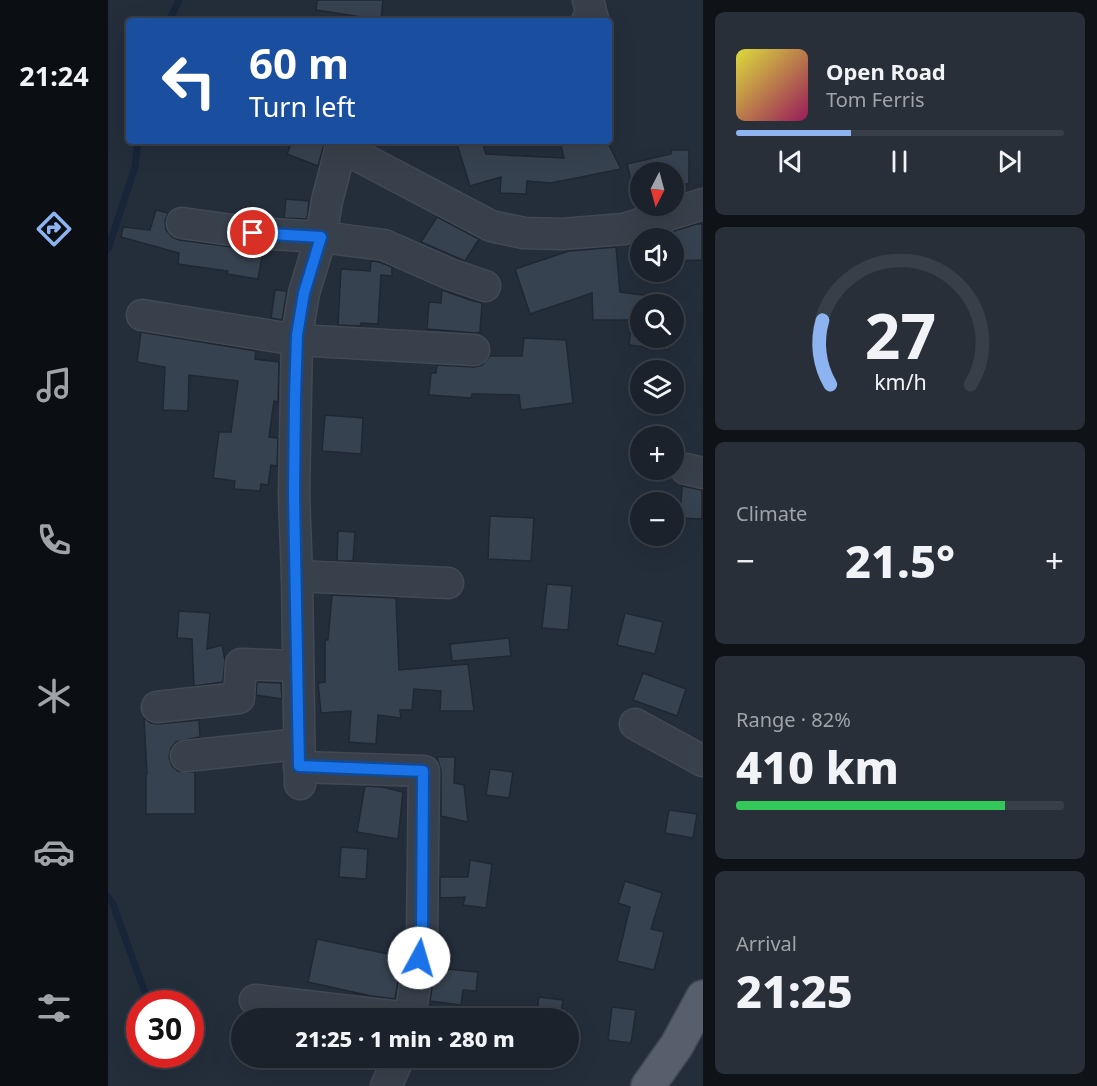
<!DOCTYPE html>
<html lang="en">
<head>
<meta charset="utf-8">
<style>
  body { margin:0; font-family:"Noto Sans",sans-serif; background:#282f38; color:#f1f3f6; height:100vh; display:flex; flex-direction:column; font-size:22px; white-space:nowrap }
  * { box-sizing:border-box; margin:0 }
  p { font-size:20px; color:#a0a4a9 }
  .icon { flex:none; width:33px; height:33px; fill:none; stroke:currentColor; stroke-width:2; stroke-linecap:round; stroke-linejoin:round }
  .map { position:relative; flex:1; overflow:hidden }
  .details { display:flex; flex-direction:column; gap:12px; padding:12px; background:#0f1318; width:394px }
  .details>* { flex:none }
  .banner { position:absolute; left:18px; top:18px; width:486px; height:126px; border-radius:6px; box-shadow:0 6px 24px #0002,0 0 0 2px #393f48; background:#1a4fa0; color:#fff; overflow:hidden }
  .needle { width:39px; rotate:186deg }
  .buttons { position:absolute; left:522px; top:162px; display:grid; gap:12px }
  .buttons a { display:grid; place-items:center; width:54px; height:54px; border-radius:50%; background:#1b222c; box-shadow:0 6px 24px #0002,0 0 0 2px #393f48; font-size:30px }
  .speed { position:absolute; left:18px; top:990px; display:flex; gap:12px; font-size:30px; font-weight:700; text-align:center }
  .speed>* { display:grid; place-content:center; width:78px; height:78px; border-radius:50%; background:#1b222c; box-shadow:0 6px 24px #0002,0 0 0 2px #393f48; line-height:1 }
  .speed .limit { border:9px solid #d22; background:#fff; color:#111 }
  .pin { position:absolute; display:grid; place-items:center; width:51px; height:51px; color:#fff; margin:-26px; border:3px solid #fff; border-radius:50%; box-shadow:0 2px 6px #0007 }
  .me { position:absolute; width:66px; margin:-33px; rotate:6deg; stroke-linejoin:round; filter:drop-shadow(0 0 4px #0008) }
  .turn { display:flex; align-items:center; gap:21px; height:126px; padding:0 24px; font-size:27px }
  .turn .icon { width:78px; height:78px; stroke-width:2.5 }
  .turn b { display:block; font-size:42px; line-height:51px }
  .big { font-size:45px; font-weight:800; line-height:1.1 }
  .details .card { flex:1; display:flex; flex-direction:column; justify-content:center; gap:9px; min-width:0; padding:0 21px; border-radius:9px; background:#282f38 }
  .details .dial { align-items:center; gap:0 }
  .dial svg { height:156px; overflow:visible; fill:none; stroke:#393f48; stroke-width:7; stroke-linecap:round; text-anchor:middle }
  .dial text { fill:#f1f3f6; stroke:none }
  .song { display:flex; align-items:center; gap:18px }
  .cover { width:72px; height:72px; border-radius:9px; background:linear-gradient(135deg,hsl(60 70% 55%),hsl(330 70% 35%)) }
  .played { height:6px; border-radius:3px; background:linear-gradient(90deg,#8db4f1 35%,#393f48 35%) }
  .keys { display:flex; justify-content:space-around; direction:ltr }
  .heat { display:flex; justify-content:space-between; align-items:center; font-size:33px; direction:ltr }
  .charge { height:9px; border-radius:4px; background:linear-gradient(90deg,#34c759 82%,#393f48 0) }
  .trip { position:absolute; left:123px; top:1008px; width:348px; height:60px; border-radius:30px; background:#1b222c; box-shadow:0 6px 24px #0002,0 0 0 2px #393f48; font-weight:800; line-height:60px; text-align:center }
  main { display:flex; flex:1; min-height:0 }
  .tabs { display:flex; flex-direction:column; width:108px; justify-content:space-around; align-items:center; background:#0b0e12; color:#a0a4a9 }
  .tabs .icon { width:42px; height:42px }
  .tabs .current { color:#8db4f1 }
  .tabs b { font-size:27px; color:#f1f3f6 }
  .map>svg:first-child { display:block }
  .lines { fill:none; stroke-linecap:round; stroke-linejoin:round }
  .stream { stroke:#182538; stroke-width:7 }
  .building { fill:#374250; stroke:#1f2732; stroke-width:1.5 }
  .minor-casing { stroke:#414954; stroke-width:33 }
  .major-casing { stroke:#414954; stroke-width:36 }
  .minor { stroke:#38404b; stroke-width:30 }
  .major { stroke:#565f6b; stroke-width:33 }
  .route-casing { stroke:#114b97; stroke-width:15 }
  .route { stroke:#1a73e8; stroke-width:10 }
</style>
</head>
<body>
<main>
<nav class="tabs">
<b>21:24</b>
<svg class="icon current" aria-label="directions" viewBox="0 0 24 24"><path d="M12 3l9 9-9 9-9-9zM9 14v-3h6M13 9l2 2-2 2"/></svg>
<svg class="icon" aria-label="music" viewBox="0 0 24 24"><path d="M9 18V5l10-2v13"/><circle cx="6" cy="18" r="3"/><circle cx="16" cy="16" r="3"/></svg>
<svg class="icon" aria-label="phone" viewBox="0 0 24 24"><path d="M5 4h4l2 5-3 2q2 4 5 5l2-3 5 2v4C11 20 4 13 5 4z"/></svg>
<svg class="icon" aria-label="climate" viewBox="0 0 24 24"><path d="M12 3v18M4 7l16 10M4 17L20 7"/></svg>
<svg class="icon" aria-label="car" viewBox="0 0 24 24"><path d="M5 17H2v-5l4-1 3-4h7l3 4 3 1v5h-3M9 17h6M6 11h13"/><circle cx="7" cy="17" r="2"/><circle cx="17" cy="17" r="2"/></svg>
<svg class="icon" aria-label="filters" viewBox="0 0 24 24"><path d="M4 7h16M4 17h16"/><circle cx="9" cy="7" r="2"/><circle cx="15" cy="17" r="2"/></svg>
</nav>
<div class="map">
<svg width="595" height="1086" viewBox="0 0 595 1086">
  <rect width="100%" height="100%" fill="#242e3b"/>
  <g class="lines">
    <g class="stream">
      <path d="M61,21L71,0"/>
      <path d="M0,249L27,167L30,141"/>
      <path d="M0,897L5,904L41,1004"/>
    </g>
  </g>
  <g class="building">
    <path d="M209,0H275L273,20L208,10Z"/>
    <path d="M184,141H217L210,166L179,154Z"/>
    <path d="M348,141H374L378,154L456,158L452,141H499L513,169L443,183L419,181L418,194L392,193L393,177L362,186Z"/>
    <path d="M563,150H581V184H566V172H532V184H524L519,164L563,154Z"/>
    <path d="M178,199L201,201L199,219L176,218Z"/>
    <path d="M48,210L60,213L57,221L58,230L64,237L71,240L155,251L150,279L119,274L120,271L70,264L71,253L13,237L15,227L42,230Z"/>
    <path d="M329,217L371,239L357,261L313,242Z"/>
    <path d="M589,224H594V260L566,261V231Z"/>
    <path d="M508,247L512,292L567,299L566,314V304H532V338H563L561,350L521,345L524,320H485L484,293L422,314L407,269L461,251Z"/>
    <path d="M263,261L271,262L284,267V276L273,275L270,324L253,323V326L230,325L233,269L262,271Z"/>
    <path d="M167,290L179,291L174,320L163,318Z"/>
    <path d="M334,290L362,300L374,303L372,332L368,333L319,329L321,302L333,303Z"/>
    <path d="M33,332L148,351L147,359L171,362L170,402L166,401L161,437L170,438L169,466L163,465L160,485L153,484L152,491L126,489L127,481L105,478L111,432H123L130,381L81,375L80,411L55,410L57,367L29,362Z"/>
    <path d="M416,338L458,340L465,403L413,410L411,395L364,394L363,398L321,395L323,373H328L329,365L366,367L374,365L382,356H414Z"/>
    <path d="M217,415L255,418L253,454L214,451Z"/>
    <path d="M574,486L594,490V519L572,518Z"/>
    <path d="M382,516L426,518L423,561L380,559Z"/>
    <path d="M230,531L247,532L245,561H229Z"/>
    <path d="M439,584L464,586L460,630L434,628Z"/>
    <path d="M224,595L288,598L291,670L360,664L366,711H332L333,691L306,689L304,710H292L293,718L270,715L268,744L241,742L243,711L213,713L210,683L217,682V640H220Z"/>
    <path d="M71,611L102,613L99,649L114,645L117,660L115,682L86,686L84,639L69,638Z"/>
    <path d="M517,613L555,622L547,654L509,645Z"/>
    <path d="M401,638L403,656L344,661L342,644Z"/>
    <path d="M535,673L578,689L569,716L525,700Z"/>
    <path d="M149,682L173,683L174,699L148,695Z"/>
    <path d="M36,718L43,723L50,724L91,720L92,737L68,742L63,748L61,757L64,766L70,771L87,772V814H38V774H39Z"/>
    <path d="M329,757H347L346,783L356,785L360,822L333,816V771Z"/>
    <path d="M382,769L405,772L401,798L378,795Z"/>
    <path d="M257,786L274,787L295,792L290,839L249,832Z"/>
    <path d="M561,810L589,814L585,838L557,833Z"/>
    <path d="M233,847L260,849L258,879L231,877Z"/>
    <path d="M362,860L384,864L378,908L355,905L357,897L332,898V877H360Z"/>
    <path d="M517,881L554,893L543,929L556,932L546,970L509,961L522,907L510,903Z"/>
    <path d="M209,939L294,957L287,999L263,996L200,982Z"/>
    <path d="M327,968L370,972L368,991L355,990L353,1005L322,1001Z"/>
    <path d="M431,997L455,1000L452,1018H428Z"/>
    <path d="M504,1007L528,1010L523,1043L500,1040Z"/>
  </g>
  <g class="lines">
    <defs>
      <g id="minor">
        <path d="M479,21L485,19L480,0"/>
        <path d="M74,223L145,233L213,237L276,245L342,274L377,286"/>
        <path d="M34,315L189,340L366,350"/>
        <path d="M578,469L595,473"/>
        <path d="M189,576L192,784"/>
        <path d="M340,583L189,576L186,495L189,335L196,293L213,237L219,201L233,147L383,226L416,233L454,234L516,229L595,204"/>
        <path d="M49,707L131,698L133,664L190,666"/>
        <path d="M527,724L595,761"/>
        <path d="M78,756L191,744"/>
        <path d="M191,767L316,771L314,937L302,1018"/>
        <path d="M147,1000L301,1018"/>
        <path d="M278,1086L291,1058"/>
      </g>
      <path id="major" d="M540,1086L569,1045L595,997"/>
    </defs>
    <use href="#minor" class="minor-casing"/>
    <use href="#major" class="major-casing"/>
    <use href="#minor" class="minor"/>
    <use href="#major" class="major"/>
  </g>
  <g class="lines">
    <defs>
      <path id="route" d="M145,233L213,237L196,293L189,335L187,397L186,495L191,766L315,771L314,937L311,958"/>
    </defs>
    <use href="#route" class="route-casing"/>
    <use href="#route" class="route"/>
  </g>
</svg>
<div class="buttons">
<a><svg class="needle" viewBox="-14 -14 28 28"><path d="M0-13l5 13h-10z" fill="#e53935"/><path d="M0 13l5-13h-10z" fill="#a0a4a9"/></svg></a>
<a><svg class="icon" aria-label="sound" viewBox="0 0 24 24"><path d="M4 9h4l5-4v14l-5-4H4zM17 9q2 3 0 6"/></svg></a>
<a><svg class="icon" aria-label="search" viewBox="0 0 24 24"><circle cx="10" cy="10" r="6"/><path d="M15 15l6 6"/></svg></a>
<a><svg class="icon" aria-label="layers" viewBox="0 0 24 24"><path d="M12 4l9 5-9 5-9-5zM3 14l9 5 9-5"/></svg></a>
<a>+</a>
<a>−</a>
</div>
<div class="speed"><div class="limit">30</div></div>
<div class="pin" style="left:145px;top:233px;background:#d93025"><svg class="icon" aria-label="arrive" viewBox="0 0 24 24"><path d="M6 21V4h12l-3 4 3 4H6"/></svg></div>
<svg class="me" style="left:311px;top:958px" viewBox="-20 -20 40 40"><circle r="19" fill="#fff"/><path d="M0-13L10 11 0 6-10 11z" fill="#1a73e8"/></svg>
<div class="trip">21:25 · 1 min · 280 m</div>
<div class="banner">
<div class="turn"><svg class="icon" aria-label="left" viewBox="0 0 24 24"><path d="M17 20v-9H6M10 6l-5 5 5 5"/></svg><div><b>60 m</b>Turn left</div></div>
</div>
</div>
<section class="details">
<div class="card">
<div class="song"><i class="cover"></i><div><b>Open Road</b><p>Tom Ferris</p></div></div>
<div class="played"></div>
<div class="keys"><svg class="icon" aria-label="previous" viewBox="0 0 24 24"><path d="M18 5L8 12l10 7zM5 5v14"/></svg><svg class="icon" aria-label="pause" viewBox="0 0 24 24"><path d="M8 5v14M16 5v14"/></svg><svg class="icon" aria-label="next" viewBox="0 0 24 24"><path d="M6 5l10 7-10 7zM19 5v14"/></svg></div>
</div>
<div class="card dial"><svg viewBox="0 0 100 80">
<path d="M14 69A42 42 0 1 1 86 69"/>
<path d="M14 69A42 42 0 0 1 10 36" stroke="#8db4f1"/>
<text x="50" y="56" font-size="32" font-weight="700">27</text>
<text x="50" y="72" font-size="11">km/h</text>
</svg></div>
<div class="card"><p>Climate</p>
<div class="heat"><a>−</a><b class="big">21.5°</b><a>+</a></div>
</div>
<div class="card"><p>Range · 82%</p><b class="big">410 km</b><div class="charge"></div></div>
<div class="card"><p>Arrival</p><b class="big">21:25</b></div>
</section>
</main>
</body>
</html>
